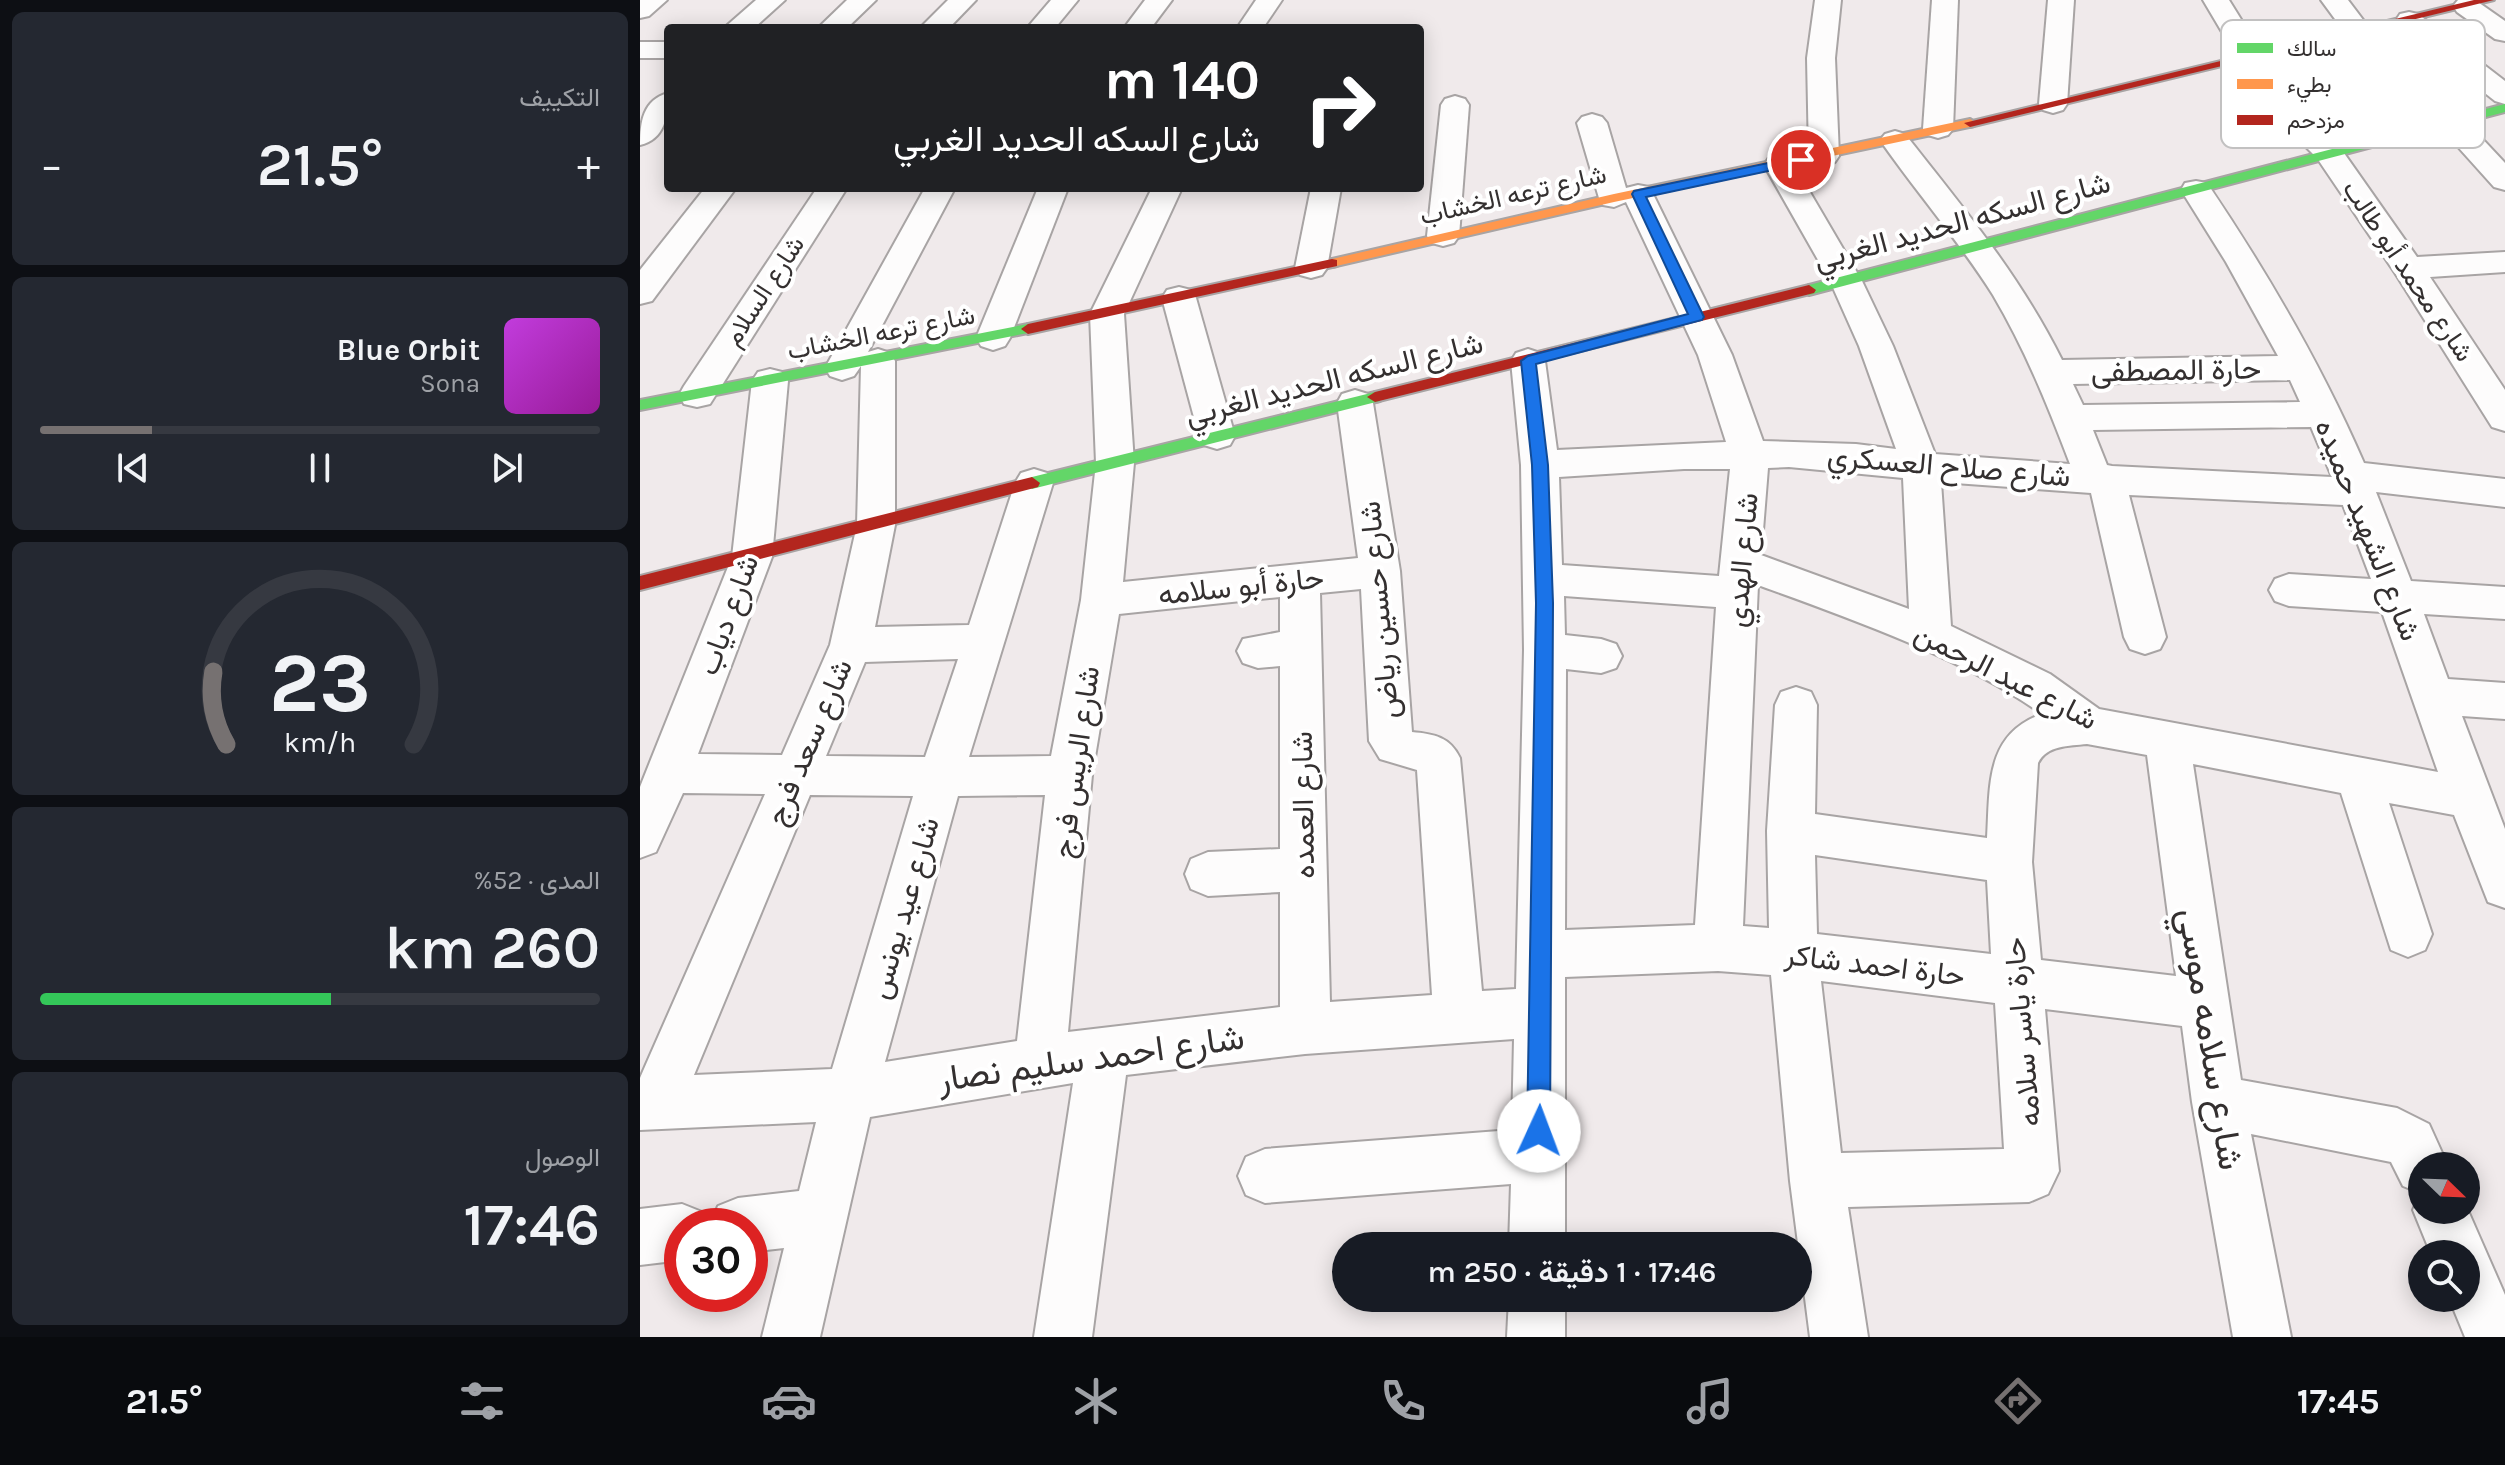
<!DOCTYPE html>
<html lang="ar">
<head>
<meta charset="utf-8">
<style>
  body { margin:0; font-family:Karla,Vazirmatn,sans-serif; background:#242831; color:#f1f3f6; direction:rtl; height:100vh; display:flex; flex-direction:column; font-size:30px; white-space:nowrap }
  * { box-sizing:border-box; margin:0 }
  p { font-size:26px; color:#9ea1a6 }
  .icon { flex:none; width:44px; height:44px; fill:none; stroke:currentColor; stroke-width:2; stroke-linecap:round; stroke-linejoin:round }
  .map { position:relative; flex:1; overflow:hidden; direction:ltr }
  .panel { display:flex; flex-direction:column; gap:12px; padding:12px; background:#0d0f14; width:640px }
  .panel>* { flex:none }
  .guide { position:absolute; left:24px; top:24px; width:760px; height:168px; border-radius:8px; box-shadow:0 4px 20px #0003; direction:rtl; background:#202124; color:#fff; overflow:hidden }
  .needle { width:52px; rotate:113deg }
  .fabs { position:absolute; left:1768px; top:1152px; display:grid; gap:16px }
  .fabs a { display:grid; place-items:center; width:72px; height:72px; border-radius:50%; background:#171b24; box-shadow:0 4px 20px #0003; font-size:40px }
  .speed { position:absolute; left:24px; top:1208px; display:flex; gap:16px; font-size:40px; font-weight:700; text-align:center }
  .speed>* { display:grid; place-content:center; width:104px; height:104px; border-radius:50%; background:#171b24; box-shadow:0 4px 20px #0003; line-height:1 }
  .speed .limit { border:12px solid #d22; background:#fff; color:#111 }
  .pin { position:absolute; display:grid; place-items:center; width:68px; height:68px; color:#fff; margin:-34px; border:4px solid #fff; border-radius:50%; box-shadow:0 2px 8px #0007 }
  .me { position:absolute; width:88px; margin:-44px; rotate:2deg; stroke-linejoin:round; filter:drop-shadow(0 0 6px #0008) }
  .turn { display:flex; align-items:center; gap:28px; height:168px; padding:0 32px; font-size:36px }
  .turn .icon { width:104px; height:104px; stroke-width:2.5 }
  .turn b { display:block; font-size:56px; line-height:68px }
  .big { font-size:60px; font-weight:600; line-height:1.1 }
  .panel .widget { flex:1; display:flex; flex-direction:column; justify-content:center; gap:12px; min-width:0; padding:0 28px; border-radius:12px; background:#242831 }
  .panel .dial { align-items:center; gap:0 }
  .dial svg { height:208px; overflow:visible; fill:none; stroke:#363941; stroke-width:7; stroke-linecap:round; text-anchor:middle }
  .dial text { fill:#f1f3f6; stroke:none }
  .song { display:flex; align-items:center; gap:24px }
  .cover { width:96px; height:96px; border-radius:12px; background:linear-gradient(135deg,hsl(290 70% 55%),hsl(300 70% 35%)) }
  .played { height:8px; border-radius:4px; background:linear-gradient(90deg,#767171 20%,#363941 20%) }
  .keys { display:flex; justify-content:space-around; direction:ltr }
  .heat { display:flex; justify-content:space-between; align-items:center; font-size:44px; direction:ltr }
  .charge { height:12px; border-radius:6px; background:linear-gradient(90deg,#34c759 52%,#363941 0) }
  .trip { position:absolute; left:692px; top:1232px; width:480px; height:80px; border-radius:40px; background:#171b24; box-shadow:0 4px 20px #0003; font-weight:600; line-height:80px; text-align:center; direction:rtl }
  .dock { display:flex; height:128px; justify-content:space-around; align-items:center; background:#090b0e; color:#9ea1a6 }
  .dock .icon { width:56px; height:56px }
  .dock .current { color:#767171 }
  .dock b { font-size:36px; color:#f1f3f6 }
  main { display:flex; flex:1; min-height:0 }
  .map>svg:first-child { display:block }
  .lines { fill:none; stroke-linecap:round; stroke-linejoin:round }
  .street-casing { stroke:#a8a4a4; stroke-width:4 }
  .fast-casing { stroke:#a8a4a4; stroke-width:4 }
  .slow-casing { stroke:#a8a4a4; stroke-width:4 }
  .jam-casing { stroke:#a8a4a4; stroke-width:4 }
  .street { fill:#fdfcfc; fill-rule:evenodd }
  .fast { fill:#63d668; fill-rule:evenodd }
  .slow { fill:#ff974d; fill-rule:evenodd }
  .jam { fill:#b3261e; fill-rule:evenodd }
  .route { fill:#1a73e8; stroke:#114b97; stroke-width:2 }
  .labels { text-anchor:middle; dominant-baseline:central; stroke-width:8; stroke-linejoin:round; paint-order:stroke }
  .far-street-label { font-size:26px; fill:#343030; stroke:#fff }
  .street-label { font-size:30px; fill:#343030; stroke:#fff }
  .near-street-label { font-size:36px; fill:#343030; stroke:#fff }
  .key { fill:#fff; stroke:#c2c1c1; stroke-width:2 }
  .key-label { font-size:22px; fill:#343030 }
</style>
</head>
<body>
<main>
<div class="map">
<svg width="1865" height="1337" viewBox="0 0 1865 1337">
  <rect width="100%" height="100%" fill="#f0eaeb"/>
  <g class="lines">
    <defs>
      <g id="street">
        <path d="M0,0H27L9,16L0,18Z"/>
        <path d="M116,0H145L114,28H84Z"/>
        <path d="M207,0H236L207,28H178Z"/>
        <path d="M308,0H336L309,28H280Z"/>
        <path d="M411,0H438L415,28H387Z"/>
        <path d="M505,0H532L511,28H484Z"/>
        <path d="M616,0H642L623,28H597Z"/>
        <path d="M1175,0H1201L1195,58L1199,156L1195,162L1184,165L1173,162L1169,156L1167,58Z"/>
        <path d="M1292,0H1318L1313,129L1308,135L1298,138L1288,135L1283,129Z"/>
        <path d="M1408,0H1434L1427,104L1423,110L1413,113L1403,110L1399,104Z"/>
        <path d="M1563,0H1589L1625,58L1616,65L1699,146L1777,257L1865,252V272L1790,277L1865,390V431L1852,427L1755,273L1677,158L1587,68L1583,62L1587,56L1595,54Z"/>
        <path d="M1681,0H1708L1733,33L1726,40L1821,116L1865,163V190L1854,187L1801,128L1696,43L1692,37L1696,31L1703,30Z"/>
        <path d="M1818,0H1835L1865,21V41L1855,39L1817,12L1813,6Z"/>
        <path d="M1769,12L1778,14L1865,81V104L1855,101L1760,26L1756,20L1760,14Z"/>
        <rect x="0" y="42" width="28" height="16"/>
        <path d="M28,93C28,116 25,139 0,145C0,122 3,100 28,93Z"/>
        <path d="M815,96L825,99L829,105L819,236L814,243L803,246L792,243L787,236L801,105L805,99Z"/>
        <path d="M952,114L962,117L967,123L986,188L998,185L1009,187L1013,194L1092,355L1123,441L1216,444L1256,449L1219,346L1190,281L1124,165L1128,159L1139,156L1150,159L1154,165L1222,281L1253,346L1295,454L1430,464C1408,406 1385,349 1353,295C1319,241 1277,193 1240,140L1245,134L1255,131L1265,134C1322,206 1381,277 1422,360L1638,356L1586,262L1541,190L1545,183L1556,181L1567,183C1627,272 1681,364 1724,463L1865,479V507L1736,492L1771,581L1865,587V619L1784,614L1808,679L1865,683V719L1822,716L1865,829V908L1848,902L1814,815L1749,803L1792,934L1785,950L1768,957L1751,950L1701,793L1553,764L1601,1080L1757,1108L1789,1124L1808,1166H1782V1210H1826V1206L1865,1295V1337H1825L1809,1298H1826V1254H1791L1773,1210L1780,1193L1763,1186L1751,1162L1611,1134L1651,1337H1593L1552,1102L1542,1026L1405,1009L1419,1171L1408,1194L1389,1202L1208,1207L1228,1337H1170L1150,1181L1131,975L1078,971L925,977V1246H869L871,1184L625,1203L606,1195L598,1176L606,1157L625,1149L872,1130L874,1039L665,1054L486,1075L452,1337H394L433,1083L230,1117L180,1337H122L144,1248L110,1252V1226H70L78,1206L98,1198L159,1191L176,1122L0,1130V1078L125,794L43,793L16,852L0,858V787L92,557L112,381L118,372L130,369L142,372L148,381L132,557L58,754L142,755L190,645L217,525L221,366L214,376L202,380L190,376L185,368L285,188H315L228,352L238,349L250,353L255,361V525L235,627L329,625L375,483L381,473L394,469L407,473L413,483L329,757L411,756L441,600L456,463L450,314L512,188H542L484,314L494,463L483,582L718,558L697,403L702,394L715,390L728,394L733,403L760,571L772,732C794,734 810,737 820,758L842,991L876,989L884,650L881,465L871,361L876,353L888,349L900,353L905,361L917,450L1086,442L1058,355L986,202L974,207L963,205L959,198L937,123L942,117ZM1650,380L1660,402L1443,405L1433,384ZM1671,427L1692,477L1472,466L1467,465L1453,430ZM1149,467L1263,478L1269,609L1121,555L1128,468ZM1044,469H1090L1079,576L922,565L919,477ZM1301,482L1451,493L1484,637L1490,649L1505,654L1520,649L1526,637L1489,495L1703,505L1731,579L1649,574L1635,579L1629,590L1635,601L1649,606L1742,612L1798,772L1459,709L1410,674L1311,626ZM1118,585C1211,619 1321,657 1402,714C1345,734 1350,786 1347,838L1175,814L1177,705L1171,692L1156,687L1141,692L1135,705L1127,831L1129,928L1103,926ZM721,589L729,741L740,759L777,770L792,995L690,1002L680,593ZM924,596L1076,607L1055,925L925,930L926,669L961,673L976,668L982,656L976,644L961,639L925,635ZM640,597V632L603,639L597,651L603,663L618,668L640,666V849L568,852L551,859L545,874L551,889L568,896L640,892V1007L428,1032L452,775L479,614ZM318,659L285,757L186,756L225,662ZM1447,744L1507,755L1536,976L1401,960L1392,862L1398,763C1407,745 1429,746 1447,744ZM170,795L273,796L192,1069L54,1075ZM405,795L377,1041L245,1062L318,796ZM1175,855L1347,880L1351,954L1177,934ZM1181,981L1355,1003L1364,1149L1201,1153Z"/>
        <path d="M65,188H96L12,301L0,304V270Z"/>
        <path d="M177,188H207L70,404L57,407L44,404L39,395L44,386Z"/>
        <path d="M398,188H428L370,338L365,346L353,350L341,346L336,338Z"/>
        <path d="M671,188H701L687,268L682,275L671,278L660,275L655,268Z"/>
        <path d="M539,287L551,290L556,298L595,436L590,445L577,449L564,445L559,436L522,298L527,290Z"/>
        <path d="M42,1204L62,1212L67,1226H42V1260L0,1265V1209Z"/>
        <path d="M869,1298H925V1337H867Z"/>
      </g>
      <g id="fast">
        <path d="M1865,104V112L1169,295L1162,290L1169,285Z"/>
        <path d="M388,324L395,329L393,332L0,410V400Z"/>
        <path d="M735,392L740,393V401L392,489L384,483L392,477Z"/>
      </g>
      <path id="slow" d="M1330,119L1336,123L1334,126L974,202L692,267L685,263L692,259L974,194Z"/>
      <g id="jam">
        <path d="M1834,0H1854L1330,127L1324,123Z"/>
        <path d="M692,259L697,260V266L388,334L381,329L388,324Z"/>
        <path d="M1169,285L1176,290L1174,293L735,402L727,397L735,392Z"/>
        <path d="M392,477L400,483L398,487L0,590V576Z"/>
      </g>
    </defs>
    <use href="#street" class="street-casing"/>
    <use href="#fast" class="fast-casing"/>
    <use href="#slow" class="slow-casing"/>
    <use href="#jam" class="jam-casing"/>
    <use href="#street" class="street"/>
    <use href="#fast" class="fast"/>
    <use href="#slow" class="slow"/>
    <use href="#jam" class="jam"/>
  </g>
  <path class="route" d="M1161,156L1168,160L1166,163L1006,197L1064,317L1062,320L896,364L908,465L913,603L910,1131L907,1139L899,1143L891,1139L887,1131L896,603L892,465L881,361L888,356L1048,314L992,194L994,191Z"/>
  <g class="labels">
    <g class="far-street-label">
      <text transform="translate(873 195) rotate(-13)">شارع ترعه الخشاب</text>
      <text transform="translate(1768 271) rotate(56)">شارع محمد أبو طالب</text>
      <text transform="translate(124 291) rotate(-57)">شارع السلام</text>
      <text transform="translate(241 333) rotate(-11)">شارع ترعه الخشاب</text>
    </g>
    <g class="street-label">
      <text transform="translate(1322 221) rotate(-15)">شارع السكه الحديد الغربي</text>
      <text transform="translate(1536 370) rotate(-1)">حارة المصطفى</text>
      <text transform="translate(694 379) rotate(-14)">شارع السكه الحديد الغربي</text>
      <text transform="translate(1309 466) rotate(5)">شارع صلاح العسكري</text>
      <text transform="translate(1728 530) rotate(68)">شارع الشهيد حميده</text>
      <text transform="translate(1102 560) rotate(-85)">شارع الهدي</text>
      <text transform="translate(601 586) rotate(-6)">حارة أبو سلامه</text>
      <text transform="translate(739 610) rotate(-95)">شارع حسين رياض</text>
      <text transform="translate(88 615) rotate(-70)">شارع دياب</text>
      <text transform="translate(1366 676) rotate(27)">شارع عبد الرحمن</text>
      <text transform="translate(169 742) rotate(-67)">شارع سعد فرج</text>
      <text transform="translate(436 762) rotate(-82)">شارع الريس فرج</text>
      <text transform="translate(663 805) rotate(-91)">شارع العمده</text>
      <text transform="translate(264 908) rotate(-74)">شارع عيد يونس</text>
      <text transform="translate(1235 965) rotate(7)">حارة احمد شاكر</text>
      <text transform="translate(1382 1032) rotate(-95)">حارة ياسر سلامه</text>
    </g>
    <g class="near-street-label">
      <text transform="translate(1571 1039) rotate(81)">شارع سلامه موسي</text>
      <text transform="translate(451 1058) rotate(-8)">شارع احمد سليم نصار</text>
    </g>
  </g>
  <rect x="1581" y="20" width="264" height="128" rx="12" class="key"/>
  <rect x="1597" y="43" width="36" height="10" fill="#63d668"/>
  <rect x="1597" y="79" width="36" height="10" fill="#ff974d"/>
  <rect x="1597" y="115" width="36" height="10" fill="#b3261e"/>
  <g class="key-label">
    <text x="1647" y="56">سالك</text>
    <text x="1647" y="92">بطيء</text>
    <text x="1647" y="128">مزدحم</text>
  </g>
</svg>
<div class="fabs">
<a><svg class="needle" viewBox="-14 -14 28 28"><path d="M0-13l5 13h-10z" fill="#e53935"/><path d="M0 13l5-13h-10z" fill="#9ea1a6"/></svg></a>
<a><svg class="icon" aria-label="search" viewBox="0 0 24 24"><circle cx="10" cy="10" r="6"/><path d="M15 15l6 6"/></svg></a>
</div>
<div class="speed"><div class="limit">30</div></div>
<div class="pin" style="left:1161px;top:160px;background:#d93025"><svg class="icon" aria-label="arrive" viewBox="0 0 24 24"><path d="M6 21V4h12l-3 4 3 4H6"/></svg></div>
<svg class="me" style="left:899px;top:1131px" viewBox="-20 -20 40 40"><circle r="19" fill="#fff"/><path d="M0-13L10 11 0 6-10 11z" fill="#1a73e8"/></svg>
<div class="trip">17:46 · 1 دقيقة · 250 m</div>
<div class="guide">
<div class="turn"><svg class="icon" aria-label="right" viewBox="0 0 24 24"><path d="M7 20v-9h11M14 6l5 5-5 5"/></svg><div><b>140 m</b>شارع السكه الحديد الغربي</div></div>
</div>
</div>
<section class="panel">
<div class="widget"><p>التكييف</p>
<div class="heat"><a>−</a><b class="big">21.5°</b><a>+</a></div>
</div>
<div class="widget">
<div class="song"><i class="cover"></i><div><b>Blue Orbit</b><p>Sona</p></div></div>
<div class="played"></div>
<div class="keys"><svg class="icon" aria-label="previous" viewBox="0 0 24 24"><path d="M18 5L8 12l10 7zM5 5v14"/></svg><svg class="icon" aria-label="pause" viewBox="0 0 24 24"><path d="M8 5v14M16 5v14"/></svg><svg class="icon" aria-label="next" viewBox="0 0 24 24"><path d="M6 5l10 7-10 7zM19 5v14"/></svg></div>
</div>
<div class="widget dial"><svg viewBox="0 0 100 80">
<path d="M14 69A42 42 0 1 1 86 69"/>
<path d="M14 69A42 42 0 0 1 9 41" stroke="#767171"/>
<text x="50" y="56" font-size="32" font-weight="700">23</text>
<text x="50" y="72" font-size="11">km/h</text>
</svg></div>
<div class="widget"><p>المدى · 52%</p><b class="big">260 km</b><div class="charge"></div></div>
<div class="widget"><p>الوصول</p><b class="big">17:46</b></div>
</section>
</main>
<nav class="dock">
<b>17:45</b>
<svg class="icon current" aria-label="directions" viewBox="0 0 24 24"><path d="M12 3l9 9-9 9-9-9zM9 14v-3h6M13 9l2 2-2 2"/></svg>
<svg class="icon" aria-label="music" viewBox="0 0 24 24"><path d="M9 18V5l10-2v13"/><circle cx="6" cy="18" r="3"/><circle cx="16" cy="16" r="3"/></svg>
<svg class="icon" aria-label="phone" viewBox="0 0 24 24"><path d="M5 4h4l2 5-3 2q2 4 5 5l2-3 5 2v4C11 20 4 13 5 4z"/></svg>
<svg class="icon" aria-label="climate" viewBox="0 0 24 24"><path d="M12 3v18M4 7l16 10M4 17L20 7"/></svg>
<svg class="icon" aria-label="car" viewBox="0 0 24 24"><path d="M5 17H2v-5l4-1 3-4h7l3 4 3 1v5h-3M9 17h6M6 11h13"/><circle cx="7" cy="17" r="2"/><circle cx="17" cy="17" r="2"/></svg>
<svg class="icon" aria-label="filters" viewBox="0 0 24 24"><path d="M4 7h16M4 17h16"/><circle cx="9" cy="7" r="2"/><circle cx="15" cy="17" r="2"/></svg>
<b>21.5°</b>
</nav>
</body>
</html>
